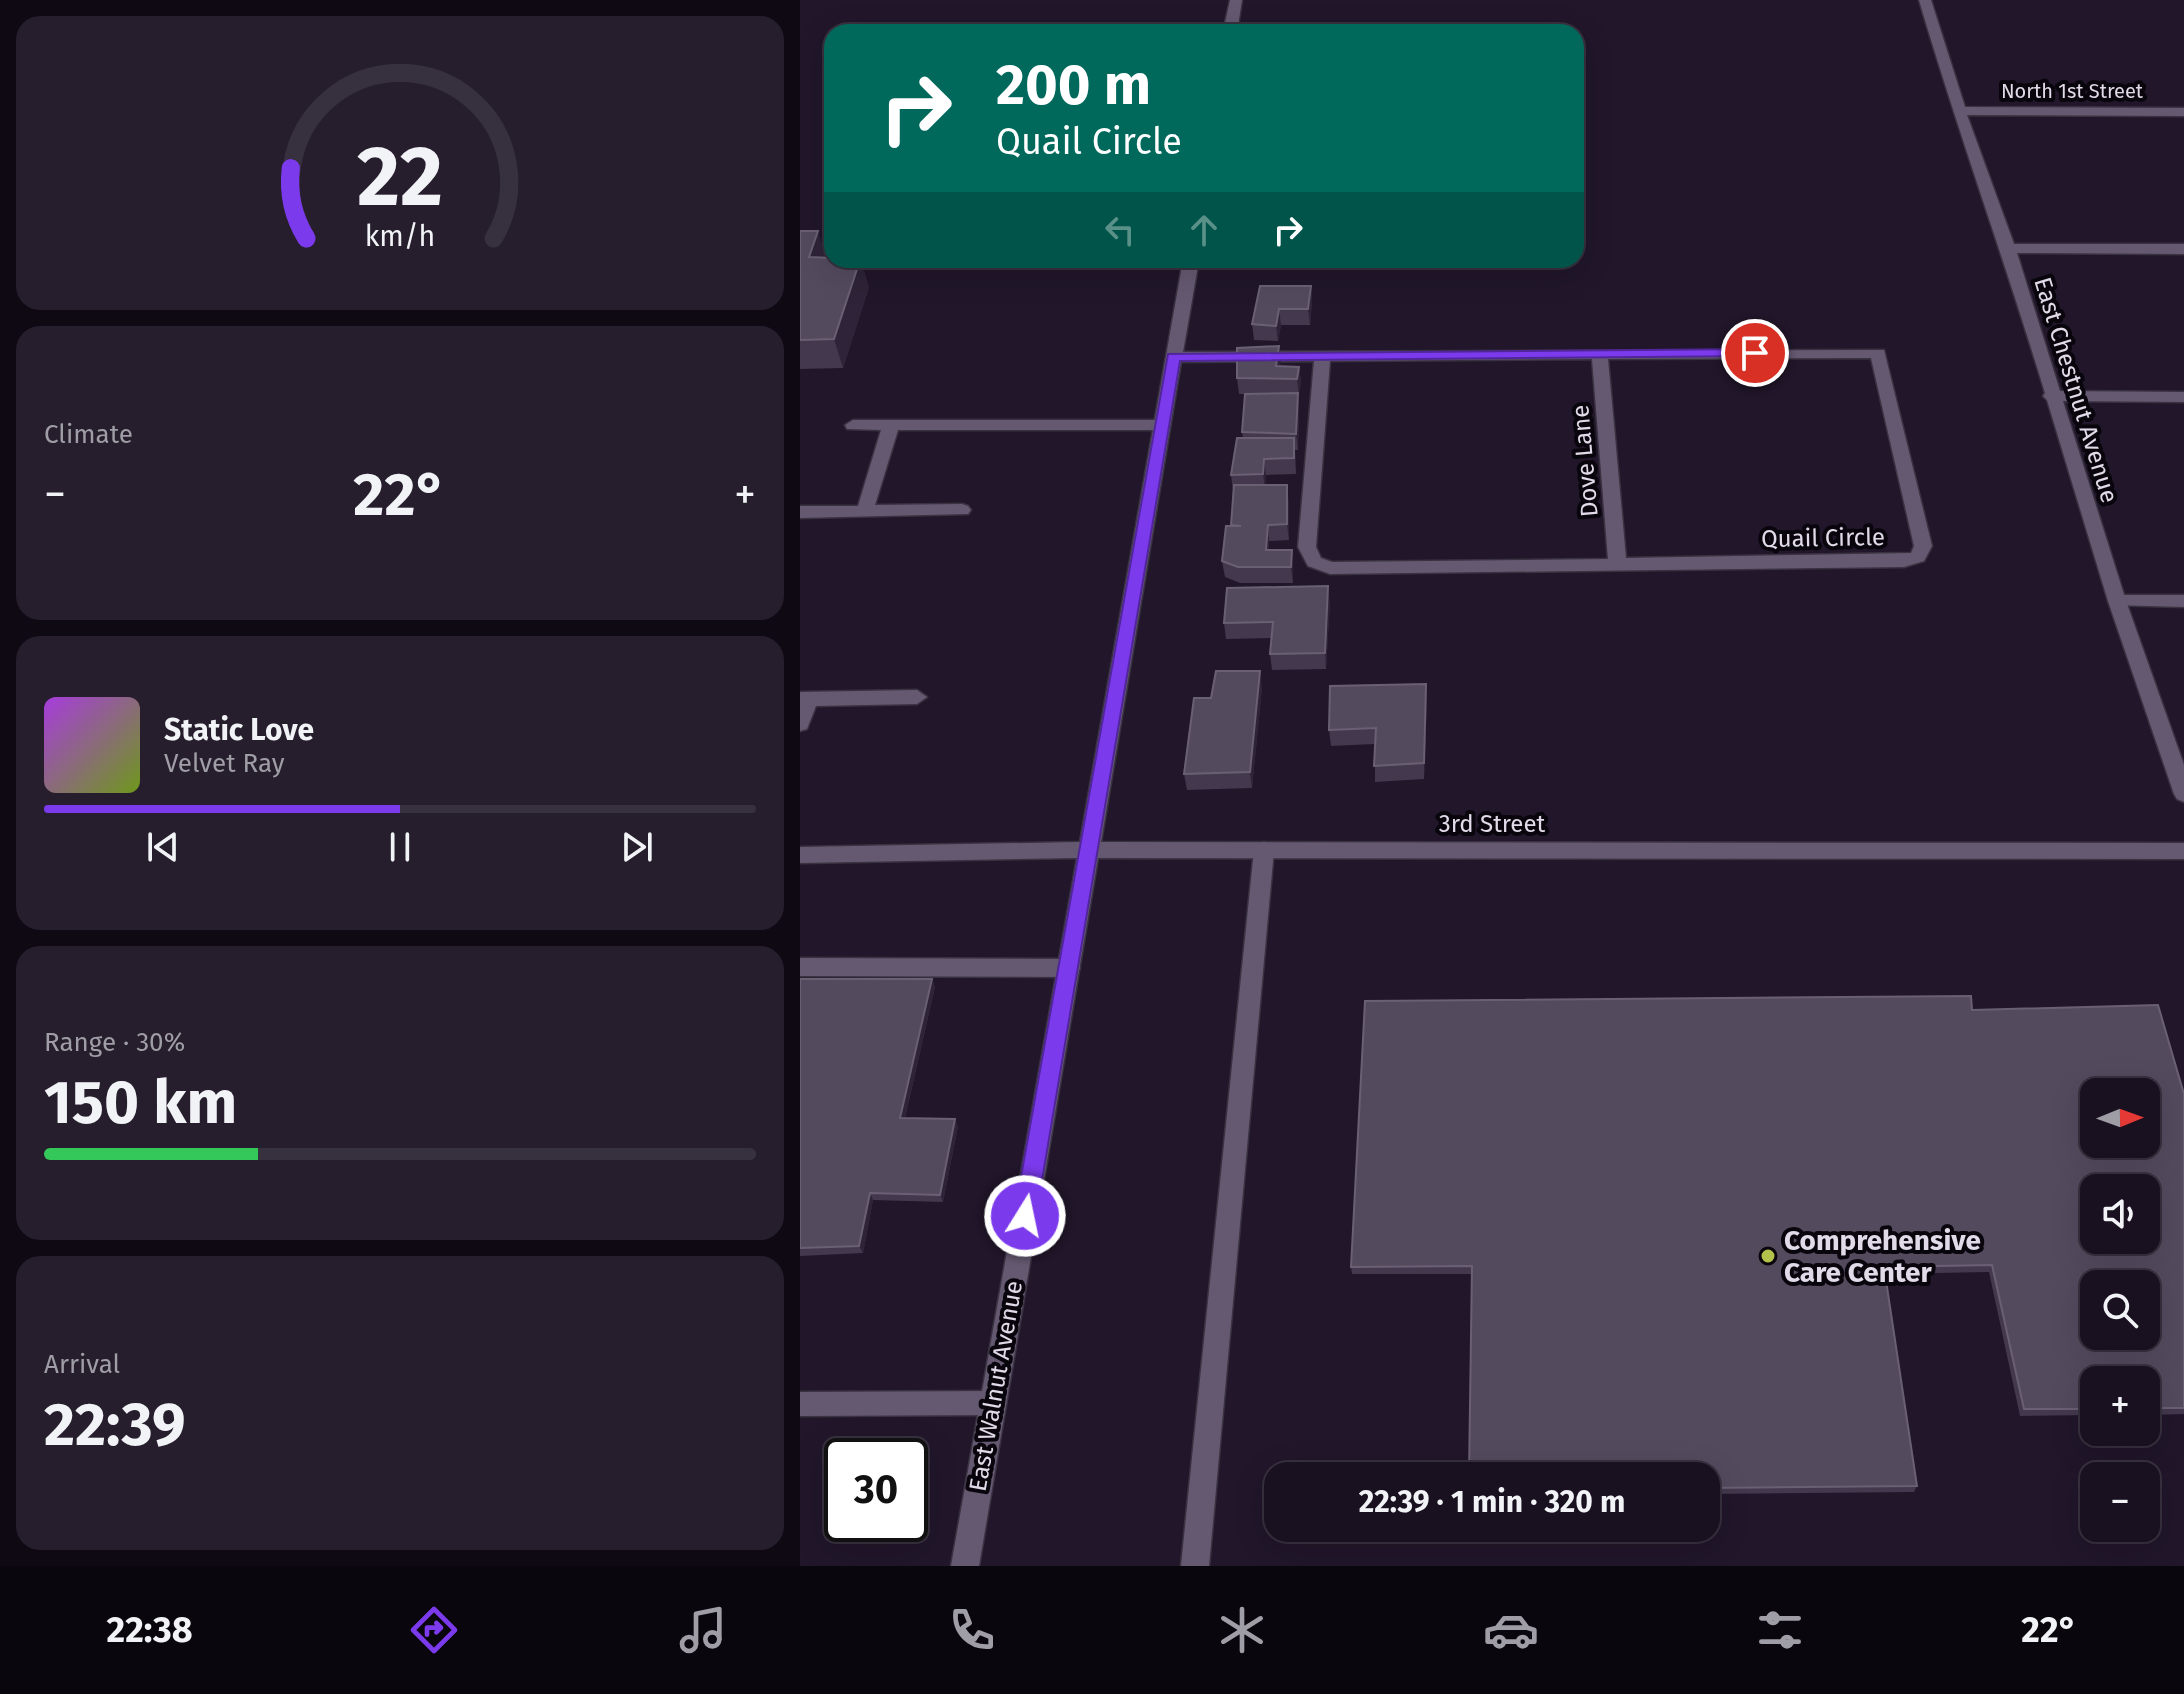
<!DOCTYPE html>
<html lang="en">
<head>
<meta charset="utf-8">
<style>
  body { margin:0; font-family:"Fira Sans",sans-serif; background:#261e2d; color:#f1f3f6; height:100vh; display:flex; flex-direction:column; font-size:30px; white-space:nowrap }
  * { box-sizing:border-box; margin:0 }
  p { font-size:26px; color:#9f9da5 }
  .icon { flex:none; width:44px; height:44px; fill:none; stroke:currentColor; stroke-width:2; stroke-linecap:round; stroke-linejoin:round }
  .map { position:relative; flex:1; overflow:hidden }
  .drawer { display:flex; flex-direction:column; gap:16px; padding:16px; background:#0e0912; width:800px }
  .drawer>* { flex:none }
  .hud { position:absolute; left:24px; top:24px; width:760px; height:244px; border-radius:24px; box-shadow:0 8px 32px #0002,0 0 0 2px #37303e; background:#00695c; color:#fff; overflow:hidden }
  .needle { width:52px; rotate:89deg }
  .fabs { position:absolute; left:1280px; top:1078px; display:grid; gap:16px }
  .fabs a { display:grid; place-items:center; width:80px; height:80px; border-radius:16px; background:#191020; box-shadow:0 8px 32px #0002,0 0 0 2px #37303e; font-size:40px }
  .speed { position:absolute; left:24px; top:1438px; display:flex; gap:16px; font-size:40px; font-weight:700; text-align:center }
  .speed>* { display:grid; place-content:center; width:104px; height:104px; border-radius:50%; background:#191020; box-shadow:0 8px 32px #0002,0 0 0 2px #37303e; line-height:1 }
  .speed .limit { border:4px solid #111; border-radius:12px; background:#fff; color:#111 }
  .pin { position:absolute; display:grid; place-items:center; width:68px; height:68px; color:#fff; margin:-34px; border:4px solid #fff; border-radius:50%; box-shadow:0 2px 8px #0007 }
  .me { position:absolute; width:88px; margin:-44px; rotate:10deg; stroke-linejoin:round; filter:drop-shadow(0 0 6px #0008) }
  .turn { display:flex; align-items:center; gap:28px; height:168px; padding:0 40px; font-size:36px }
  .turn .icon { width:104px; height:104px; stroke-width:2.5 }
  .turn b { display:block; font-size:56px; line-height:68px }
  .lanes { display:flex; align-items:center; height:76px; padding:0 40px; background:#0003; justify-content:center; gap:40px; direction:ltr }
  .lanes .off { opacity:.35 }
  .big { font-size:60px; font-weight:700; line-height:1.1 }
  .drawer .card { flex:1; display:flex; flex-direction:column; justify-content:center; gap:12px; min-width:0; padding:0 28px; border-radius:24px; background:#261e2d }
  .drawer .dial { align-items:center; gap:0 }
  .dial svg { height:208px; overflow:visible; fill:none; stroke:#37303e; stroke-width:7; stroke-linecap:round; text-anchor:middle }
  .dial text { fill:#f1f3f6; stroke:none }
  .song { display:flex; align-items:center; gap:24px }
  .cover { width:96px; height:96px; border-radius:12px; background:linear-gradient(135deg,hsl(280 70% 55%),hsl(80 70% 35%)) }
  .played { height:8px; border-radius:4px; background:linear-gradient(90deg,#7c3aed 50%,#37303e 50%) }
  .keys { display:flex; justify-content:space-around; direction:ltr }
  .heat { display:flex; justify-content:space-between; align-items:center; font-size:44px; direction:ltr }
  .charge { height:12px; border-radius:6px; background:linear-gradient(90deg,#34c759 30%,#37303e 0) }
  .trip { position:absolute; left:464px; top:1462px; width:456px; height:80px; border-radius:24px; background:#191020; box-shadow:0 8px 32px #0002,0 0 0 2px #37303e; font-weight:700; line-height:80px; text-align:center }
  .tabs { display:flex; height:128px; justify-content:space-around; align-items:center; background:#0a060d; color:#9f9da5 }
  .tabs .icon { width:56px; height:56px }
  .tabs .selected { color:#7c3aed }
  .tabs b { font-size:36px; color:#f1f3f6 }
  main { display:flex; flex:1; min-height:0 }
  .map>svg:first-child { display:block }
  .lines { fill:none; stroke-linecap:round; stroke-linejoin:round }
  .service-casing { stroke:#393241; stroke-width:3 }
  .minor-casing { stroke:#393241; stroke-width:3 }
  .service { fill:#655971; fill-rule:evenodd }
  .minor { fill:#655971; fill-rule:evenodd }
  .wall { fill:#43384e }
  .shaded-wall { fill:#2e2338 }
  .building { fill:#544a5e; stroke:#6a6074; stroke-width:2; fill-rule:evenodd }
  .route { fill:#7c3aed; stroke:#51269a; stroke-width:2 }
  .poi-dot { fill:#b2c34c; stroke:#08050c; stroke-width:3 }
  .labels { text-anchor:middle; dominant-baseline:central; stroke-width:8; stroke-linejoin:round; paint-order:stroke }
  .far-street-label { font-size:20px; fill:#e1dae8; stroke:#08050c }
  .street-label { font-size:24px; fill:#e1dae8; stroke:#08050c }
  .near-poi-label { font-size:28px; font-weight:bold; fill:#e1dae8; stroke:#08050c; text-anchor:start }
</style>
</head>
<body>
<main>
<section class="drawer">
<div class="card dial"><svg viewBox="0 0 100 80">
<path d="M14 69A42 42 0 1 1 86 69"/>
<path d="M14 69A42 42 0 0 1 8 42" stroke="#7c3aed"/>
<text x="50" y="56" font-size="32" font-weight="700">22</text>
<text x="50" y="72" font-size="11">km/h</text>
</svg></div>
<div class="card"><p>Climate</p>
<div class="heat"><a>−</a><b class="big">22°</b><a>+</a></div>
</div>
<div class="card">
<div class="song"><i class="cover"></i><div><b>Static Love</b><p>Velvet Ray</p></div></div>
<div class="played"></div>
<div class="keys"><svg class="icon" aria-label="previous" viewBox="0 0 24 24"><path d="M18 5L8 12l10 7zM5 5v14"/></svg><svg class="icon" aria-label="pause" viewBox="0 0 24 24"><path d="M8 5v14M16 5v14"/></svg><svg class="icon" aria-label="next" viewBox="0 0 24 24"><path d="M6 5l10 7-10 7zM19 5v14"/></svg></div>
</div>
<div class="card"><p>Range · 30%</p><b class="big">150 km</b><div class="charge"></div></div>
<div class="card"><p>Arrival</p><b class="big">22:39</b></div>
</section>
<div class="map">
<svg width="1384" height="1566" viewBox="0 0 1384 1566">
  <rect width="100%" height="100%" fill="#21162a"/>
  <g class="lines">
    <defs>
      <g id="service">
        <path d="M53,420H362L370,425L362,430H98L75,505L162,504L168,506L171,510L168,514L0,518V506H58L81,430L47,429L45,425Z"/>
        <path d="M1317,595H1384V607L1311,605L1308,601L1311,597Z"/>
        <path d="M117,690L127,697L117,704L16,706L7,729L0,731V692Z"/>
        <path d="M464,842L471,844L474,850L409,1566H381L454,850L457,844Z"/>
        <path d="M0,958L269,959L277,962L280,968L277,974L269,977L0,976Z"/>
        <path d="M193,1391L202,1394L206,1403L202,1412L193,1415L0,1416V1392Z"/>
      </g>
      <g id="minor">
        <path d="M430,0H442L437,32H423Z"/>
        <path d="M1119,0H1131L1165,107L1384,108V116L1167,115L1214,244H1384V254L1217,253L1260,391L1384,392V402L1263,401L1326,601L1384,765V802L1377,799L1374,794L1308,601L1247,400L1243,396L1245,393C1205,261 1158,132 1119,0Z"/>
        <path d="M383,260H399L383,352L1084,350L1132,546L1124,561L1104,567L530,574L508,566L498,547L514,361L381,362L301,842L1384,843V859L298,858L179,1566H151L277,858L0,863V847L280,842ZM1071,358L1114,546L1111,553L826,558L808,359ZM792,359L808,559L532,562L521,558L516,547L530,361Z"/>
      </g>
    </defs>
    <use href="#service" class="service-casing"/>
    <use href="#minor" class="minor-casing"/>
    <use href="#service" class="service"/>
    <use href="#minor" class="minor"/>
  </g>
  <g class="wall">
    <path d="M0,231L26,257L69,287L43,368L0,369Z"/>
    <path d="M511,286L512,301L510,325H481L478,341L454,340L452,324Z"/>
    <path d="M479,346L480,366L499,367L501,383L498,395L499,409L498,450H495L496,474L466,475L465,485L489,501V540L469,541V550L493,566V583H440L425,577L422,561L431,526L433,491L431,475L443,438L442,432L461,394H439L437,378Z"/>
    <path d="M530,602L526,669L472,670L470,654L472,638L426,639L424,623Z"/>
    <path d="M462,687L452,788L387,790L384,774L411,698Z"/>
    <path d="M627,700L624,779L575,782V744L531,746L529,730Z"/>
    <path d="M0,979H132L135,987L105,1118L158,1126L143,1202L73,1200L63,1253L0,1256Z"/>
    <path d="M1172,1010L1384,1094V1414L1346,1415V1380H1294V1415L1220,1416L1189,1272L1085,1274L1117,1486L1114,1492L906,1494V1476L671,1274H552L551,1267Z"/>
  </g>
  <g class="shaded-wall">
    <path d="M18,231L27,260L9,257Z"/>
    <path d="M60,260H61L69,287L43,368L34,339Z"/>
    <path d="M511,286L512,301L510,325L508,309Z"/>
    <path d="M479,309L481,325L478,341L476,326Z"/>
    <path d="M479,346L481,362L478,379L476,366Z"/>
    <path d="M499,367L501,383L499,395L497,379Z"/>
    <path d="M498,393L499,409L498,450L496,434Z"/>
    <path d="M464,459L466,475L465,490L463,474Z"/>
    <path d="M487,485L489,501V540L487,524Z"/>
    <path d="M468,525L469,541L468,566L466,550Z"/>
    <path d="M492,550L493,566V583L491,567Z"/>
    <path d="M528,586L530,602L526,669L525,653Z"/>
    <path d="M460,671L462,687L452,788L450,772Z"/>
    <path d="M626,684L627,700L624,779V763Z"/>
    <path d="M132,979L135,987L103,1126L100,1118Z"/>
    <path d="M155,1119L158,1126L143,1202L140,1195Z"/>
    <path d="M70,1193L73,1200L63,1253L59,1246Z"/>
  </g>
  <g class="building">
    <path d="M0,231H18L9,257L32,258V260H60L34,339L0,340Z"/>
    <path d="M460,286H511L508,309H479L476,326L452,324Z"/>
    <path d="M479,346L476,366L499,367L497,379L437,378V348Z"/>
    <path d="M498,393L496,434L442,432L445,394Z"/>
    <path d="M437,438H494V458L464,459L463,474L431,475Z"/>
    <path d="M434,485H487V524L468,525L466,550H492L491,567H438L422,561L426,526H441L431,525Z"/>
    <path d="M528,586L525,653L470,654L473,622L424,623L427,588Z"/>
    <path d="M416,671H460L450,772L384,774L394,698H411Z"/>
    <path d="M626,684L624,763L574,766L576,728L529,730L530,686Z"/>
    <path d="M0,979H132L100,1118L155,1119L140,1195L70,1193L59,1246L0,1248Z"/>
    <path d="M1171,996L1172,1010L1358,1005L1384,1094V1408H1346V1380H1294V1409H1224L1192,1265L1084,1267L1117,1486L906,1488V1476H669L672,1266L551,1267L565,1001ZM1294,1092H1346V1144H1294ZM1294,1188H1346V1240H1294ZM1294,1284H1346V1336H1294Z"/>
  </g>
  <path class="route" d="M955,349L960,350V356L380,361L236,1216L233,1223L225,1226L218,1223L214,1216L368,354Z"/>
  <circle class="poi-dot" cx="968" cy="1256" r="8"/>
  <g class="labels">
    <g class="far-street-label">
      <text x="1272" y="91">North 1st Street</text>
    </g>
    <g class="street-label">
      <text transform="translate(1276 390) rotate(73)">East Chestnut Avenue</text>
      <text transform="translate(785 461) rotate(-95)">Dove Lane</text>
      <text transform="translate(1023 538) rotate(-1)">Quail Circle</text>
      <text x="692" y="824">3rd Street</text>
      <text transform="translate(196 1386) rotate(-80)">East Walnut Avenue</text>
    </g>
    <g class="near-poi-label">
      <text x="984" y="1240">Comprehensive<tspan x="984" dy="32">Care Center</tspan></text>
    </g>
  </g>
</svg>
<div class="fabs">
<a><svg class="needle" viewBox="-14 -14 28 28"><path d="M0-13l5 13h-10z" fill="#e53935"/><path d="M0 13l5-13h-10z" fill="#9f9da5"/></svg></a>
<a><svg class="icon" aria-label="sound" viewBox="0 0 24 24"><path d="M4 9h4l5-4v14l-5-4H4zM17 9q2 3 0 6"/></svg></a>
<a><svg class="icon" aria-label="search" viewBox="0 0 24 24"><circle cx="10" cy="10" r="6"/><path d="M15 15l6 6"/></svg></a>
<a>+</a>
<a>−</a>
</div>
<div class="speed"><div class="limit">30</div></div>
<div class="pin" style="left:955px;top:353px;background:#d93025"><svg class="icon" aria-label="arrive" viewBox="0 0 24 24"><path d="M6 21V4h12l-3 4 3 4H6"/></svg></div>
<svg class="me" style="left:225px;top:1216px" viewBox="-20 -20 40 40"><circle r="17" fill="#7c3aed" stroke="#fff" stroke-width="3"/><path d="M0-11L8 9 0 5-8 9z" fill="#fff"/></svg>
<div class="trip">22:39 · 1 min · 320 m</div>
<div class="hud">
<div class="turn"><svg class="icon" aria-label="right" viewBox="0 0 24 24"><path d="M7 20v-9h11M14 6l5 5-5 5"/></svg><div><b>200 m</b>Quail Circle</div></div>
<div class="lanes"><svg class="icon off" aria-label="left" viewBox="0 0 24 24"><path d="M17 20v-9H6M10 6l-5 5 5 5"/></svg><svg class="icon off" aria-label="ahead" viewBox="0 0 24 24"><path d="M12 20V5M6 11l6-6 6 6"/></svg><svg class="icon" aria-label="right" viewBox="0 0 24 24"><path d="M7 20v-9h11M14 6l5 5-5 5"/></svg></div>
</div>
</div>
</main>
<nav class="tabs">
<b>22:38</b>
<svg class="icon selected" aria-label="directions" viewBox="0 0 24 24"><path d="M12 3l9 9-9 9-9-9zM9 14v-3h6M13 9l2 2-2 2"/></svg>
<svg class="icon" aria-label="music" viewBox="0 0 24 24"><path d="M9 18V5l10-2v13"/><circle cx="6" cy="18" r="3"/><circle cx="16" cy="16" r="3"/></svg>
<svg class="icon" aria-label="phone" viewBox="0 0 24 24"><path d="M5 4h4l2 5-3 2q2 4 5 5l2-3 5 2v4C11 20 4 13 5 4z"/></svg>
<svg class="icon" aria-label="climate" viewBox="0 0 24 24"><path d="M12 3v18M4 7l16 10M4 17L20 7"/></svg>
<svg class="icon" aria-label="car" viewBox="0 0 24 24"><path d="M5 17H2v-5l4-1 3-4h7l3 4 3 1v5h-3M9 17h6M6 11h13"/><circle cx="7" cy="17" r="2"/><circle cx="17" cy="17" r="2"/></svg>
<svg class="icon" aria-label="filters" viewBox="0 0 24 24"><path d="M4 7h16M4 17h16"/><circle cx="9" cy="7" r="2"/><circle cx="15" cy="17" r="2"/></svg>
<b>22°</b>
</nav>
</body>
</html>
